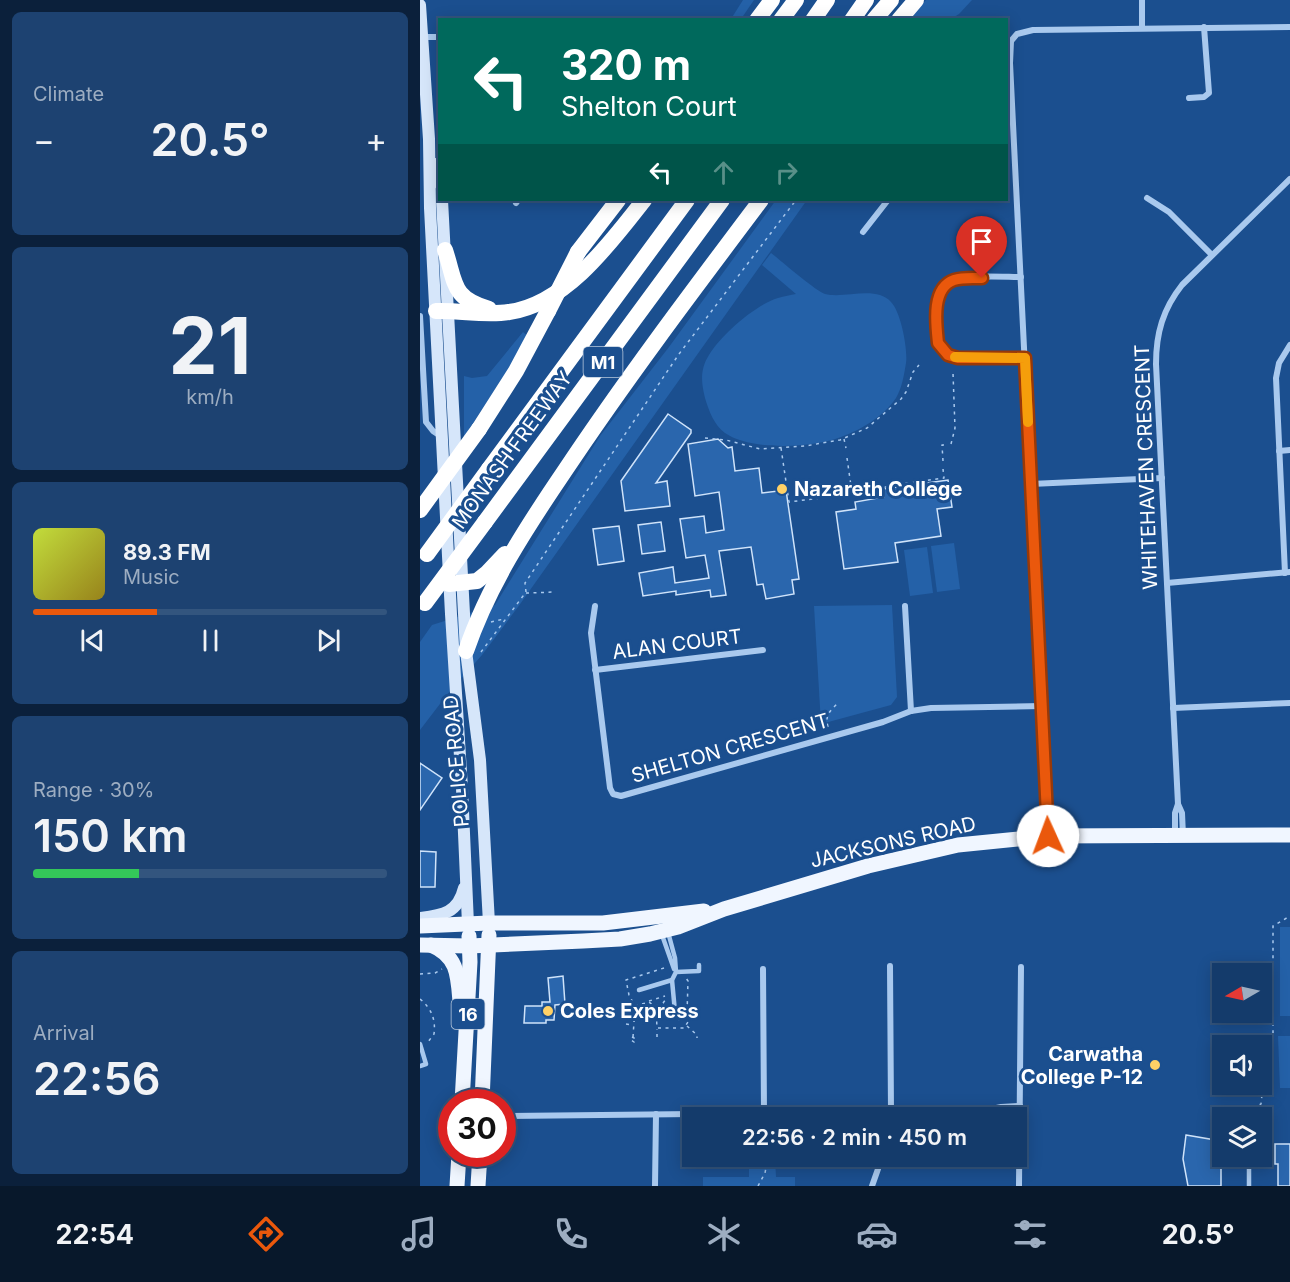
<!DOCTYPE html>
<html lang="en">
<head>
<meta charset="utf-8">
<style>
  body { margin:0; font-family:Inter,sans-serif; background:#1d4271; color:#f1f3f6; height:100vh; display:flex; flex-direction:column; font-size:22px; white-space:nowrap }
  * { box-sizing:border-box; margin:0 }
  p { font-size:20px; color:#9dadc1 }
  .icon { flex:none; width:33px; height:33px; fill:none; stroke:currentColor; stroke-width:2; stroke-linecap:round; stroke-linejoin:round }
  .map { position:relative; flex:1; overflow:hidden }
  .side { display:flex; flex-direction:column; gap:12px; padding:12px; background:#0b203b; width:420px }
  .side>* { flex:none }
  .hud { position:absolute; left:18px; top:18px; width:570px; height:183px; border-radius:0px; box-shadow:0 3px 15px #0003,0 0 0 2px #33557e; background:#00695c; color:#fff; overflow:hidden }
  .needle { width:39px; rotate:261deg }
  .buttons { position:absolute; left:792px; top:963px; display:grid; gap:12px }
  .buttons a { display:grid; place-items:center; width:60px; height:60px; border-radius:0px; background:#143b6b; box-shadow:0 3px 15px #0003,0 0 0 2px #33557e; font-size:30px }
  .speed { position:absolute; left:18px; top:1089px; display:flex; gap:12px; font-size:30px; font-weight:700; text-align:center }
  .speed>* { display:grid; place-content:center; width:78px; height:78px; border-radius:50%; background:#143b6b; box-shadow:0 3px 15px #0003,0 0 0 2px #33557e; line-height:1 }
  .speed .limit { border:9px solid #d22; background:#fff; color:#111 }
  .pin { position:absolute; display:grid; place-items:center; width:51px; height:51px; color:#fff; margin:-62px -26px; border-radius:50% 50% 50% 0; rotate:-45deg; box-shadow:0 0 6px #0007 }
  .pin .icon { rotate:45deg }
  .me { position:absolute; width:66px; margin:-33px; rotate:358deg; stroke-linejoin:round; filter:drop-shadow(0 0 4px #0008) }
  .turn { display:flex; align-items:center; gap:21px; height:126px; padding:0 24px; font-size:27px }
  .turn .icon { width:78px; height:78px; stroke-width:2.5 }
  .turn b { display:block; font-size:42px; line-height:51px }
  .lanes { display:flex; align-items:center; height:57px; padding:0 24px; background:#0003; justify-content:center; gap:30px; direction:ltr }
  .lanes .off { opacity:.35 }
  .big { font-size:45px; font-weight:600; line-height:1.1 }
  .side .widget { flex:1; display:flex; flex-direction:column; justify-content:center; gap:9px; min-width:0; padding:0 21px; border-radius:9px; background:#1d4271 }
  .side .dial { align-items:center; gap:0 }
  .dial b { font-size:78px; line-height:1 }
  .song { display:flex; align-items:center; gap:18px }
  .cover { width:72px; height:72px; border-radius:9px; background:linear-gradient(135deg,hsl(70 70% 55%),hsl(50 70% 35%)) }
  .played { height:6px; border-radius:3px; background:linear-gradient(90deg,#ea580c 35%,#33557e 35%) }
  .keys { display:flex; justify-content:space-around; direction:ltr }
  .heat { display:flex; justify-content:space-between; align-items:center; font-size:33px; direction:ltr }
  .charge { height:9px; border-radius:4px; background:linear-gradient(90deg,#34c759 30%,#33557e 0) }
  .trip { position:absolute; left:262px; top:1107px; width:345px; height:60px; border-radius:0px; background:#143b6b; box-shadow:0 3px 15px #0003,0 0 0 2px #33557e; font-weight:600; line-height:60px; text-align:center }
  .tab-bar { display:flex; height:96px; justify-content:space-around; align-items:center; background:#08182b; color:#9dadc1 }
  .tab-bar .icon { width:42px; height:42px }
  .tab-bar .active { color:#ea580c }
  .tab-bar b { font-size:27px; color:#f1f3f6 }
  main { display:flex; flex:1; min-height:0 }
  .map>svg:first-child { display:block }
  .green { fill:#2461a8 }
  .building { fill:#2a66ad; stroke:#cfe3fa; stroke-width:1.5 }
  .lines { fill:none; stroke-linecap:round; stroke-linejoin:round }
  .path { stroke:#a9c9ee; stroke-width:1.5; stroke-dasharray:3 4.5; stroke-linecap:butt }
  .service { stroke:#a9c9ee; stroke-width:4.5 }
  .minor { stroke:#a9c9ee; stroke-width:6 }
  .secondary { stroke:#d6e6fa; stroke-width:12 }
  .primary { stroke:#f0f6ff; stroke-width:15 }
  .motorway { stroke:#fff; stroke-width:16 }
  .motorway-bridge { stroke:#fff; stroke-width:16 }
  .route-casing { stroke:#983908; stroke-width:15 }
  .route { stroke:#ea580c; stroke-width:10 }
  .slow { stroke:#f59e0b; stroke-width:10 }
  .poi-dot { fill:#ffd166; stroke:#1b4f8f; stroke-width:2 }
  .labels { text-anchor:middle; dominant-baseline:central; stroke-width:6; stroke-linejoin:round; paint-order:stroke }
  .shield { fill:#1b4f8f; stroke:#bbcadd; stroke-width:1.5 }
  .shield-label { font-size:18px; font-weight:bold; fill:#fff }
  .street-label { font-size:20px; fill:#fff; stroke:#1b4f8f }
  .poi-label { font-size:20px; font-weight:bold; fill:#fff; stroke:#1b4f8f; text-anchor:start }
</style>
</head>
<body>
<main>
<section class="side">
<div class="widget"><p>Climate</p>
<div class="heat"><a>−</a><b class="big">20.5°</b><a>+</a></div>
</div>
<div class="widget dial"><b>21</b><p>km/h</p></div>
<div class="widget">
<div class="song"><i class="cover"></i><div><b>89.3 FM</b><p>Music</p></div></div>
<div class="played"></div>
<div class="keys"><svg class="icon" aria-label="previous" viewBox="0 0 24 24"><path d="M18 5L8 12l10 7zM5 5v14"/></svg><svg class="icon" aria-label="pause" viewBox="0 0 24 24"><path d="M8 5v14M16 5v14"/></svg><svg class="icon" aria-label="next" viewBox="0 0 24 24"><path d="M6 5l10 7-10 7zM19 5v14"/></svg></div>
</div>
<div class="widget"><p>Range · 30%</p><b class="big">150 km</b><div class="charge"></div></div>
<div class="widget"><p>Arrival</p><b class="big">22:56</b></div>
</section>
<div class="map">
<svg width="870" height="1186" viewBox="0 0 870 1186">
  <rect width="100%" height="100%" fill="#1b4f8f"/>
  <g class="green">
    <path d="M323,0H334L321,19H311Z"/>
    <path d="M506,0H552L539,14L531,19L488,20Z"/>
    <path d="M356,200H387L98,607L62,655L26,696L0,730V642L12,625L75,605L180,436L249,347Z"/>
    <path d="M351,253C360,260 397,292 405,294C425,299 456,285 471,302C481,312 488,350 486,363C484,375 482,388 476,398C464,416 441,430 421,437C392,448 331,451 305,433C294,425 289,411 285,398C281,382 280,369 289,355C301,335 335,305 358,298C364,296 371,295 376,294L342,265Z"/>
    <path d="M103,332L109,337L44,437V376L52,378L67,376Z"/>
    <path d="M534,543L540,589L517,592L511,546Z"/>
    <path d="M507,547L513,593L490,596L484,550Z"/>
    <path d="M472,605L477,697L471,705L401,724L394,606Z"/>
    <rect x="860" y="927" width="10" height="89"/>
    <path d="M858,1036H870V1088H860Z"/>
    <path d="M329,1157H355L356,1177H375V1186H283V1177H329Z"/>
  </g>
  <g class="building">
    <path d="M248,414L271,430V433L236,483L247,481L250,506L205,511L201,481Z"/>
    <path d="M298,439L308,448L312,447L315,471L339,468L342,493L366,490L379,579L372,580L374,594L346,599L343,584L337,585L331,547L299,551L306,595L291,597L290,590L256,595V591L223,596L219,573L253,567L255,583L289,578L285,555L266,558L260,519L284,516L286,533L304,530L299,492L275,496L268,444Z"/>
    <path d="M528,480L532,507L517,509L521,536L475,543L478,562L424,569L416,512L436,509L435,502L464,497L463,489Z"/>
    <path d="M241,522L245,551L222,554L218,525Z"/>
    <path d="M199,526L204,561L178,565L173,529Z"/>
    <path d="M0,763L22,778L0,810Z"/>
    <path d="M0,851L16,852L15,887H0Z"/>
    <path d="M143,976L145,1004L135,1005L134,1020H126V1023H104L105,1006H122V1002H130L128,978Z"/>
    <rect x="806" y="1109" width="13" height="9"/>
    <path d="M766,1135L801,1141V1186H768L763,1159Z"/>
    <path d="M855,1144H870V1186H858V1164H855Z"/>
  </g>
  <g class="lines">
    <g class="path">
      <path d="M285,438L306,440L340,449L385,446L420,440L447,428L481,399L486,392L493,372L499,365"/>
      <path d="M424,439L426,448"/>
      <path d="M531,444L535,428L533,373"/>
      <path d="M361,448L369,502L431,494"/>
      <path d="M427,458L432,493L460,489L471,485L524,478L523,469"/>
      <path d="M523,461L522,445H524"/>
      <path d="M106,593L135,592"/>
      <path d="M71,622L84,619"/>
      <path d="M61,652L106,592L105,583L259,354L376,200"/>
      <path d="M408,727C405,715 409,712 418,703"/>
      <path d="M244,968L206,980L209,995L215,1006L229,1002L236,1008L237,1028H264L270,1019L267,1014L268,981L266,978"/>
      <path d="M0,974L15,973L22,969"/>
      <path d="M0,999C11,1008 16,1019 14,1034L8,1042"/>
      <path d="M229,1001L245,996"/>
      <path d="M236,1006L243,1003L246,999"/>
      <path d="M206,1024L213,1025"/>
      <path d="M267,1026L277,1035V1038"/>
      <path d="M212,1037L216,1039L214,1042L211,1040Z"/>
      <path d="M213,1037L215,1007"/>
      <path d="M237,1037V1029"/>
      <path d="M826,1111L841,1104L843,1085L853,1067V926L870,916"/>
      <path d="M29,1146L31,1109"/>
      <path d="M338,1186L345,1173L348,1156"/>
    </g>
    <g class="service">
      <path d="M248,932L255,958L256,972L252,980L255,1012L259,1018"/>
      <path d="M242,935L254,969"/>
      <path d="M256,972L279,971V965"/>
      <path d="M219,990L252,980"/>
      <path d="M245,1015L255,1012"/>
      <path d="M0,1044L6,1064L0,1066"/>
      <path d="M829,1156V1186"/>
    </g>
    <g class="minor">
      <path d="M722,0V28"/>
      <path d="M2,37H20"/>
      <path d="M591,41L590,63L628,836"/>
      <path d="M591,41L597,34L613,30L870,27"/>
      <path d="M769,98L784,97L789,93L784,27"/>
      <path d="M727,198L749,212L792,255"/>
      <path d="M96,203L98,200"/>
      <path d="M443,232L468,200"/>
      <path d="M601,277C585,277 544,274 531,281C526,284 521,289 519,295C516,302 515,340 519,346C523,354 531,356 538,359L605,358"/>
      <path d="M0,316L6,422L13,431L22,437"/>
      <path d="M859,451L870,450"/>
      <path d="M611,484L742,478"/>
      <path d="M865,573L856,378L859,363L870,345"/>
      <path d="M747,583L870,572"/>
      <path d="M175,606L171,633L190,788L193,794L201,796L463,722L491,711L511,708L622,706"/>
      <path d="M485,606L491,711"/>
      <path d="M175,670L343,650"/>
      <path d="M753,708L870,703"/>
      <path d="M758,804L762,813L763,836"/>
      <path d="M755,834V813L758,804L736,364C736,333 743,309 762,285L870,179"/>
      <path d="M470,966L471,1113"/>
      <path d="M343,969L344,1113"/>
      <path d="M564,1111L581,1116L600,1117"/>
      <path d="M82,1116L563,1111L581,1107L600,1106"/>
      <path d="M235,1186L236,1114"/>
      <path d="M452,1186L458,1169L460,1156"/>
      <path d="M599,1186L601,967"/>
    </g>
    <g class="secondary">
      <path d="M0,5L9,139L10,208L31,614L42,788L48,924"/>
      <path d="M15,164L20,184"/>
      <path d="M22,200L46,651L60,760L69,923"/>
      <path d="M0,918C23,915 38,913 44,888"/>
    </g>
    <g class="primary">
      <path d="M0,926L69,923H183L284,911"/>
      <path d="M0,945L49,946L163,941L200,939L230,934L258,927L304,909L448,866L538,845L628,836L870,835"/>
      <path d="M11,945C38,956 38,976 40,1002"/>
      <path d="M42,1102L50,962L49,936"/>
      <path d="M62,1102L69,935"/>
      <path d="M37,1186L39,1154"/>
      <path d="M58,1186L60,1154"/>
    </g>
    <g class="motorway">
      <path d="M337,20L352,0"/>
      <path d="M361,20L376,0"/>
      <path d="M393,20L407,0"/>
      <path d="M432,20L446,0"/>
      <path d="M454,20L471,0"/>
      <path d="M479,20L496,0"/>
      <path d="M25,250C36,283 31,298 69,309"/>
      <path d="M158,252L198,200"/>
      <path d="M16,311C41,310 65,316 89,312C146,304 191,242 224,200"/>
      <path d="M59,429L96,371L128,311"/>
      <path d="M69,469L267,200"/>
      <path d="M65,522L302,200"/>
      <path d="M29,584L57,581L67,573L85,554"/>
      <path d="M46,651C68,586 106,528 144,472C206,379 274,289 341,200"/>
    </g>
    <g class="motorway-bridge">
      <path d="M128,311L158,252"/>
      <path d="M0,510L59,429"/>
      <path d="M7,554L69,469"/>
      <path d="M5,603L65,522"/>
    </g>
  </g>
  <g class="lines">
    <defs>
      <path id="route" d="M562,278C553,278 543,277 534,280C511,288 516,324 518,343L528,355L538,358H605L628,836"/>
    </defs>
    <use href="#route" class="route-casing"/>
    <use href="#route" class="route"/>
    <path class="slow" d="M535,357L605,358L608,422"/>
  </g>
  <g class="poi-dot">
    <circle cx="362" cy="489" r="6"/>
    <circle cx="128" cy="1011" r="6"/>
    <circle cx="735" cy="1065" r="6"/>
  </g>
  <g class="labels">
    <g class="shield">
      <rect x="163.5" y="347" width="39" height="30" rx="4.5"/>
      <rect x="31.5" y="999" width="33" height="30" rx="4.5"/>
    </g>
    <g class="shield-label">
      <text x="183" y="362">M1</text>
      <text x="48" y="1014">16</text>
    </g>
    <g class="street-label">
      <text transform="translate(92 450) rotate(-54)">MONASH FREEWAY</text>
      <text transform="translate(726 467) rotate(-92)">WHITEHAVEN CRESCENT</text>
      <text transform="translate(257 644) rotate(-7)">ALAN COURT</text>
      <text transform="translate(310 748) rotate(-16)">SHELTON CRESCENT</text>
      <text transform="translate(36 761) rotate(-95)">POLICE ROAD</text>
      <text transform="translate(473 842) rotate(-13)">JACKSONS ROAD</text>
    </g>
    <g class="poi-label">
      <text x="374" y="489">Nazareth College</text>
      <text x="140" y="1011">Coles Express</text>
      <text x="723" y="1054" text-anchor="end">Carwatha<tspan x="723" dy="23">College P-12</tspan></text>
    </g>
  </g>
</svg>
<div class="buttons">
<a><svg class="needle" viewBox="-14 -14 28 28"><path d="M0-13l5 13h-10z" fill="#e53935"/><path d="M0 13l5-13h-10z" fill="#9dadc1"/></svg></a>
<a><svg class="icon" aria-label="sound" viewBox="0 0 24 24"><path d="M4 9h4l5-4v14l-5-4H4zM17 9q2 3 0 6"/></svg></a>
<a><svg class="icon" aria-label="layers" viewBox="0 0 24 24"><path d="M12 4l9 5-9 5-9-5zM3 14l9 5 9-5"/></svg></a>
</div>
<div class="speed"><div class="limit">30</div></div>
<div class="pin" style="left:562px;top:278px;background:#d93025"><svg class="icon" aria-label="arrive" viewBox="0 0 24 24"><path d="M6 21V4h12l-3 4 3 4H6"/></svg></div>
<svg class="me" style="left:628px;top:836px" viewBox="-20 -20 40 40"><circle r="19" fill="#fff"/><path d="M0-13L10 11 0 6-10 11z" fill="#ea580c"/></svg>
<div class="trip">22:56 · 2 min · 450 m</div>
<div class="hud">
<div class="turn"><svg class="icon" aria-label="left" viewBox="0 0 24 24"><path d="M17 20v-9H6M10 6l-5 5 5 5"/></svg><div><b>320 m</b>Shelton Court</div></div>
<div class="lanes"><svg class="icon" aria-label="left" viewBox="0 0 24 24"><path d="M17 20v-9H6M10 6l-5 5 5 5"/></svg><svg class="icon off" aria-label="ahead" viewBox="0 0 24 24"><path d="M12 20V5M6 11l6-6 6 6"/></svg><svg class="icon off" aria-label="right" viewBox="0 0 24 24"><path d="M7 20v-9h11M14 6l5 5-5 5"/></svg></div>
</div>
</div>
</main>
<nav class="tab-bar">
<b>22:54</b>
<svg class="icon active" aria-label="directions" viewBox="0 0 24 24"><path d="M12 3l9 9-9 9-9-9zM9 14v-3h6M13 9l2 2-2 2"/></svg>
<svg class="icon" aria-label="music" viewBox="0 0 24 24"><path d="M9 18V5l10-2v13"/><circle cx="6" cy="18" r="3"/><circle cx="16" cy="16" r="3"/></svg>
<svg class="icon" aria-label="phone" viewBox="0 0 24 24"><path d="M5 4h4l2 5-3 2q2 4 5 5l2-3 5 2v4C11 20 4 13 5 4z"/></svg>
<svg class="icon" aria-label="climate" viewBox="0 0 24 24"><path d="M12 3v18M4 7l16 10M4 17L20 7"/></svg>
<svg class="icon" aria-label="car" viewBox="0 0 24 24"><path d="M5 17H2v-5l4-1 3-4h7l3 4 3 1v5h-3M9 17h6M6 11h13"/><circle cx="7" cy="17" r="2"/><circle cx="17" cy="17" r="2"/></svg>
<svg class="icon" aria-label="filters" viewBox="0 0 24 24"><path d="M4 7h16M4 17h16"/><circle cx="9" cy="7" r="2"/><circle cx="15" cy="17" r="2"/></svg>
<b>20.5°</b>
</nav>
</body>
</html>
